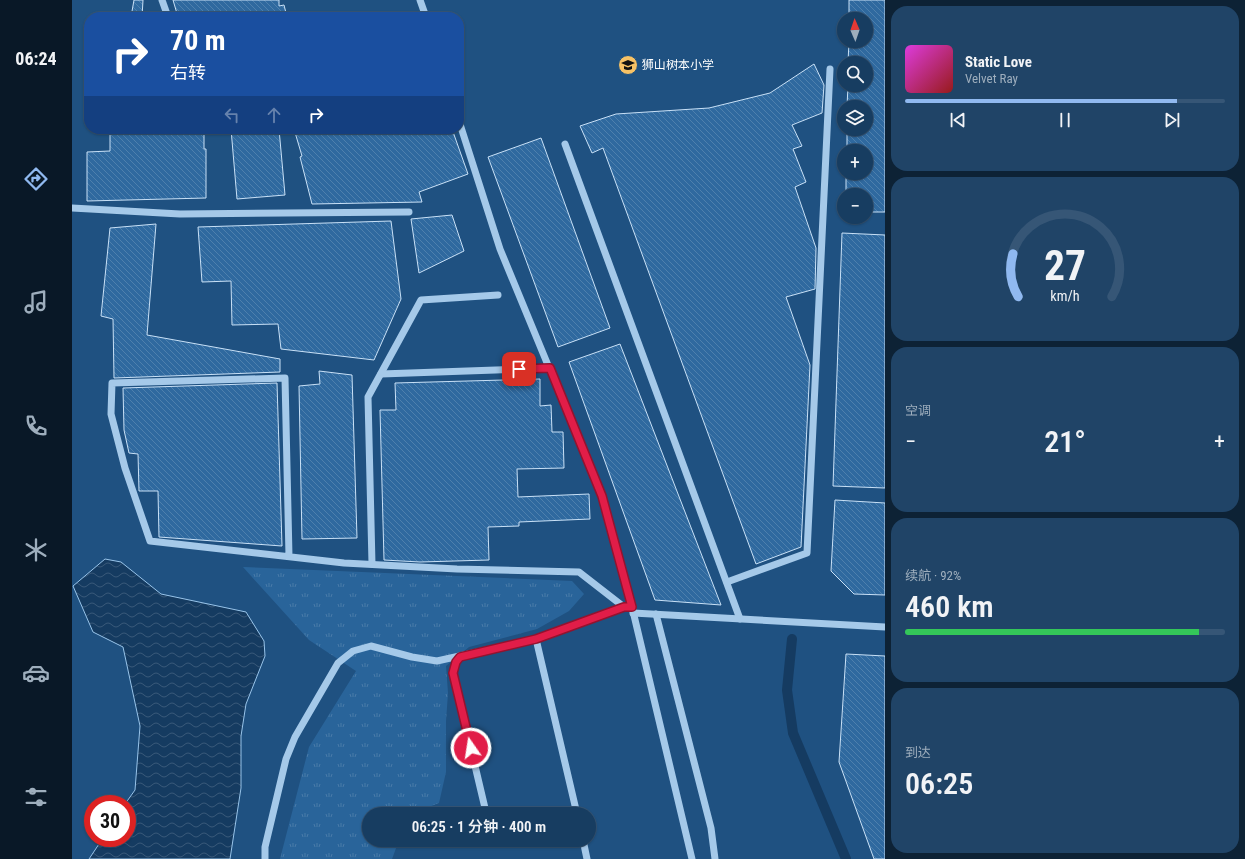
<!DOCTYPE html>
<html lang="zh">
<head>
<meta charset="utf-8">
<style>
  body { margin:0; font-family:"Roboto Condensed","Noto Sans SC",sans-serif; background:#204467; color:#f1f3f6; height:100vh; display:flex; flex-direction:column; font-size:15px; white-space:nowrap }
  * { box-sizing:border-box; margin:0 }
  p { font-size:13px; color:#9eaebd }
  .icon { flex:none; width:22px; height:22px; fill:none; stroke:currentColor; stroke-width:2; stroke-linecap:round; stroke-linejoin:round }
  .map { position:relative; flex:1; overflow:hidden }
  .sheet { display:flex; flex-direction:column; gap:6px; padding:6px; background:#0d2235; width:360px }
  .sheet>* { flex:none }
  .top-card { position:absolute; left:12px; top:12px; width:380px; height:122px; border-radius:16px; box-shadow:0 1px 3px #0004,0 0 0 1px #365676; background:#1a4fa0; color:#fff; overflow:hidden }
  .needle { width:26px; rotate:358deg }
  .fabs { position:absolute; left:765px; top:12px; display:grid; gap:8px }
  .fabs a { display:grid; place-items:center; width:36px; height:36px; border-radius:50%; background:#173d61; box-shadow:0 1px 3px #0004,0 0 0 1px #365676; font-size:20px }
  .speed { position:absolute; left:12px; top:795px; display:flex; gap:8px; font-size:20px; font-weight:700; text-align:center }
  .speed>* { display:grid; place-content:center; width:52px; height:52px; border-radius:50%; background:#173d61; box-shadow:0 1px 3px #0004,0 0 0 1px #365676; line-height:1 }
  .speed .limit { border:6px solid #d22; background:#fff; color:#111 }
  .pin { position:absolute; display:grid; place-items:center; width:34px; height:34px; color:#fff; margin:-17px; border-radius:8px; box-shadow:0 2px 6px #0006 }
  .me { position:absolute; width:44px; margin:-22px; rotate:347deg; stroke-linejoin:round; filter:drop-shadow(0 0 3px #0008) }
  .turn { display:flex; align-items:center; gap:14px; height:84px; padding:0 20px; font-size:18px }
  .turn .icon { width:52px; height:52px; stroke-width:2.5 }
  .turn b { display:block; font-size:28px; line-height:34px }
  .lanes { display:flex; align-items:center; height:38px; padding:0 20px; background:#0003; justify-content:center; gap:20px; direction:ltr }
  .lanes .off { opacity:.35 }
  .big { font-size:30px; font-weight:600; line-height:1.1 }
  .sheet .card { flex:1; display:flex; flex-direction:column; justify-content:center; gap:6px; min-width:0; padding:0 14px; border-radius:16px; background:#204467 }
  .sheet .dial { align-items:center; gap:0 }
  .dial svg { height:104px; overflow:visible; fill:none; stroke:#365676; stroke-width:7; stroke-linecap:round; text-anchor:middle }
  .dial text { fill:#f1f3f6; stroke:none }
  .song { display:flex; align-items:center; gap:12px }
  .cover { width:48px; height:48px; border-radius:6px; background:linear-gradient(135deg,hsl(300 70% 55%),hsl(0 70% 35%)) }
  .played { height:4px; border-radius:2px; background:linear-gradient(90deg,#90b9f0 85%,#365676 85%) }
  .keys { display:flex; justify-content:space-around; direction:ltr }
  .heat { display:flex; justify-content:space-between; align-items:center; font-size:22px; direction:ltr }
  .charge { height:6px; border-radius:3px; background:linear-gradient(90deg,#34c759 92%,#365676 0) }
  .trip { position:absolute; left:290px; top:807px; width:234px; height:40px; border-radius:20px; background:#173d61; box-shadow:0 1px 3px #0004,0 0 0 1px #365676; font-weight:600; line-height:40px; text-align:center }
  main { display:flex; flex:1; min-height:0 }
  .menu { display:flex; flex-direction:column; width:72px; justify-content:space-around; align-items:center; background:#091827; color:#9eaebd }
  .menu .icon { width:28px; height:28px }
  .menu .selected { color:#90b9f0 }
  .menu b { font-size:18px; color:#f1f3f6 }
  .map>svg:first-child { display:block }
  .grass { fill:url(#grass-tufts) }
  .water { fill:url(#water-waves); stroke:#98c4ea }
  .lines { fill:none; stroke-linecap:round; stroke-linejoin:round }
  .canal { stroke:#153b61; stroke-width:10 }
  .building { fill:url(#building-back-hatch); stroke:#c9e1f7 }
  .minor { stroke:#a5c9e9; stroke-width:7 }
  .route-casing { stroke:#92132f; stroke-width:10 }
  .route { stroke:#e11d48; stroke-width:7 }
  .labels { text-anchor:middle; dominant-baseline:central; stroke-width:4; stroke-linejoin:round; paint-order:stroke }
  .poi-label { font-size:12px; fill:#fff; stroke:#1f5181; text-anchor:start }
</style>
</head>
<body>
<main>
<nav class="menu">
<b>06:24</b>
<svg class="icon selected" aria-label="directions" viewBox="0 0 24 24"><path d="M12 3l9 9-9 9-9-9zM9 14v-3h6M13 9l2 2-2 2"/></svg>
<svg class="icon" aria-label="music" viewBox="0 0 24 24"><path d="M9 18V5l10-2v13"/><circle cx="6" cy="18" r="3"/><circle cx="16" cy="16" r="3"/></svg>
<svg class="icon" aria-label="phone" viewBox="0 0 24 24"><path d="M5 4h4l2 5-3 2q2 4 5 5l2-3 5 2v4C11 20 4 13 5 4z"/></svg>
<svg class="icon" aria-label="climate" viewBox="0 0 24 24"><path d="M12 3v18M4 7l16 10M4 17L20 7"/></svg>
<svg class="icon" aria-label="car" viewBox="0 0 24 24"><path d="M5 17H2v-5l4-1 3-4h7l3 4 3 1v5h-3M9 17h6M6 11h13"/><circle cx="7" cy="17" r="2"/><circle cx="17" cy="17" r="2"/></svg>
<svg class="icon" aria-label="filters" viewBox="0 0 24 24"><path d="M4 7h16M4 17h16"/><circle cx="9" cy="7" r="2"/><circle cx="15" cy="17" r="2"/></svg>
</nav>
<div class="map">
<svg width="813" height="859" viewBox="0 0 813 859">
  <defs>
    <pattern id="grass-tufts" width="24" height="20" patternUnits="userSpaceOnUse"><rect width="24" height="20" fill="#29649a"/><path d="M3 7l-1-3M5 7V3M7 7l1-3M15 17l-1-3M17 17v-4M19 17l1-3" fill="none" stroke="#497ba9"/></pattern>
    <pattern id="water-waves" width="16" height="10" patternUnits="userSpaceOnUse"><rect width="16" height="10" fill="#153b61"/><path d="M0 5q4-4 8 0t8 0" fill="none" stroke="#385879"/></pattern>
    <pattern id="building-back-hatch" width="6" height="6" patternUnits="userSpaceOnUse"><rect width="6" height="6" fill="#2f699f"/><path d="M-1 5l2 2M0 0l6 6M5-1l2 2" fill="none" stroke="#4e80ad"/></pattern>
  </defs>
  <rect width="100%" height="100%" fill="#1f5181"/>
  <path class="grass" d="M171,567L500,581L512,594L497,611L465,629L397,647L374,666L376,693L374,721V772L367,803L339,814H297V840H327L320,859H208L237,747L284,671L237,640Z"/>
  <path class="water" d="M33,559L49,562L89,594L174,612L192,641L193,656L174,704L169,736V788L158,859H17L31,838H55V804H53L63,790L68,726L51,647L21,632L1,586Z"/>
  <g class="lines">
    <path class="canal" d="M720,639L715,690L721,733L774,859"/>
  </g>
  <g class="building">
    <path d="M62,0H71L70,17H59Z"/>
    <path d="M101,0H207V6L212,5L215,17H106Z"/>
    <path d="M777,0H813V212H794V195H774V173H794V151H775V129H794V107H775L776,85H794V63H776L777,41H794V19H777Z"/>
    <path d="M742,64L752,85L750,113L720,125L730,146L721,149L734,182L723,187L744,248L743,289L714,297L738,365L729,547L684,564L531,148L520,153L508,126L544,114L637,108L698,93Z"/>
    <path d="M38,129H132V149H134V198L15,201V152L38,151Z"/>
    <path d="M159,129H207L213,195L165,199Z"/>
    <path d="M222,129H308L309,134L325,129H380L396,174L347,192L350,202L240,204L228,157L230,156Z"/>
    <path d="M469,138L538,328L486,347L416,157Z"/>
    <path d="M380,215L392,251L347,273L339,219Z"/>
    <path d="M319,221L329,299L302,360L209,349L206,324L160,325L159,281L130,282L126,227Z"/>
    <path d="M84,224L75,335L208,359V372L42,378L41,319L29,316L38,228Z"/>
    <path d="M770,233L813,235V488L761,486Z"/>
    <path d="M548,344L649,605L583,600L497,362Z"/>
    <path d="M247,371L280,375L285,538L230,539L227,386L248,384Z"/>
    <path d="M468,379V406L479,405L480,432H491L492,468L445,469L446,497L517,494L518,519L447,522V526L416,527L417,560L348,562L312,560L308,410H324L323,383Z"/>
    <path d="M205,383L210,546L87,537L86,491H67L66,454L57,453L52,430L51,388Z"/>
    <path d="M763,500L813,503V595L782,594L759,571Z"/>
    <path d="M774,654L813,656V859H802L767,762Z"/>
  </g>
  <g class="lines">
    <g class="minor">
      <path d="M90,0L96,17"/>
      <path d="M348,0L354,17"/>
      <path d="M387,121L428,249L530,496L560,607L620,859"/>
      <path d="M493,144L668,619"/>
      <path d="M0,208L108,214L337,212"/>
      <path d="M309,374L478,368"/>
      <path d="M217,556L213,378L40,383L39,414L53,468L78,541L272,563L385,569L507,572L552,607"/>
      <path d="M300,564L296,397L349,300L426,295"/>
      <path d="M655,582L735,553L758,69"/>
      <path d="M561,613L813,627"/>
      <path d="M584,614L639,828L643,859"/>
      <path d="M464,639L505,814"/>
      <path d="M388,657L384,662L381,673L413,808L417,814"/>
      <path d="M511,840L515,859"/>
      <path d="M193,859V847L214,759L223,737L266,663L281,651L299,646L340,657L365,661L464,639L554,607"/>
    </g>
  </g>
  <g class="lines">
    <defs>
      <path id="route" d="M399,748L381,673L384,662L388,657L464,639L552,607H560L530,496L478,368L447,369"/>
    </defs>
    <use href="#route" class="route-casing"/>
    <use href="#route" class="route"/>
  </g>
  <defs>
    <symbol id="school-disc" viewBox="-11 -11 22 22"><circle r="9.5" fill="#f7c265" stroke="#1f5181"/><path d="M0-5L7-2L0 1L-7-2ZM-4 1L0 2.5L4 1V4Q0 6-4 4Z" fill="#111"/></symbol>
  </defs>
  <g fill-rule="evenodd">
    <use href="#school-disc" x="545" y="54" width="22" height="22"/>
  </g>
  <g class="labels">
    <g class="poi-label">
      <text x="570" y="65">狮山树本小学</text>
    </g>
  </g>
</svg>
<div class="fabs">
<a><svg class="needle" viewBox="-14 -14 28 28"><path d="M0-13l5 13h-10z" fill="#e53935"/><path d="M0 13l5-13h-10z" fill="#9eaebd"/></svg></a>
<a><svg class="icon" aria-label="search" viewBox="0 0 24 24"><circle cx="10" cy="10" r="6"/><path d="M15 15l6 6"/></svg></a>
<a><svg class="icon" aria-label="layers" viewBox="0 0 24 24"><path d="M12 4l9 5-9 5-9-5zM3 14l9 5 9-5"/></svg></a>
<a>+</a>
<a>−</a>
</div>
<div class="speed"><div class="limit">30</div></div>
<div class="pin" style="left:447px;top:369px;background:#d93025"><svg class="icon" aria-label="arrive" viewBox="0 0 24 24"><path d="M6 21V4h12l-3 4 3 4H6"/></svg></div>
<svg class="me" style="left:399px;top:748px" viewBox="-20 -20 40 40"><circle r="17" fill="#e11d48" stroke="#fff" stroke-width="3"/><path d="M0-11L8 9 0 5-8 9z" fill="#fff"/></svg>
<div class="trip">06:25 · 1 分钟 · 400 m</div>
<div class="top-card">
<div class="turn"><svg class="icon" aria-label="right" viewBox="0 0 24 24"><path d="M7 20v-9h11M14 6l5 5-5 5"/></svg><div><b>70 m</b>右转</div></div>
<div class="lanes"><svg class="icon off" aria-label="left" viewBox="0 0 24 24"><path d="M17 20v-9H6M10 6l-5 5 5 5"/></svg><svg class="icon off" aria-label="ahead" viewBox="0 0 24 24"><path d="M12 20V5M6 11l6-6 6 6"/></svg><svg class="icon" aria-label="right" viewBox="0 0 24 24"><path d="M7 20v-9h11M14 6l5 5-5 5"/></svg></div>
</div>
</div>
<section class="sheet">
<div class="card">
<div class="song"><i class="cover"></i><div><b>Static Love</b><p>Velvet Ray</p></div></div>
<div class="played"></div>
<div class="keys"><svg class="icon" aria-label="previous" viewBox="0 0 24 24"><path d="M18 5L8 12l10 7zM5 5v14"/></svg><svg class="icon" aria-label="pause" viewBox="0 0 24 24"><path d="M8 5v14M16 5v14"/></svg><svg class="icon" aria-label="next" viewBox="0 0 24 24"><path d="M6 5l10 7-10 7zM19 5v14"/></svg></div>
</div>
<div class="card dial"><svg viewBox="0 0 100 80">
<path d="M14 69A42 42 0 1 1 86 69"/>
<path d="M14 69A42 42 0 0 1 10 36" stroke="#90b9f0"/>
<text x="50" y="56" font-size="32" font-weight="700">27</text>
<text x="50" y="72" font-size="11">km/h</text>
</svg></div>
<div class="card"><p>空调</p>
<div class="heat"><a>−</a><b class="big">21°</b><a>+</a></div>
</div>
<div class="card"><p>续航 · 92%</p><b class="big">460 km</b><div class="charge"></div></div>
<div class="card"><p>到达</p><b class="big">06:25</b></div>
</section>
</main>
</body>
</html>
